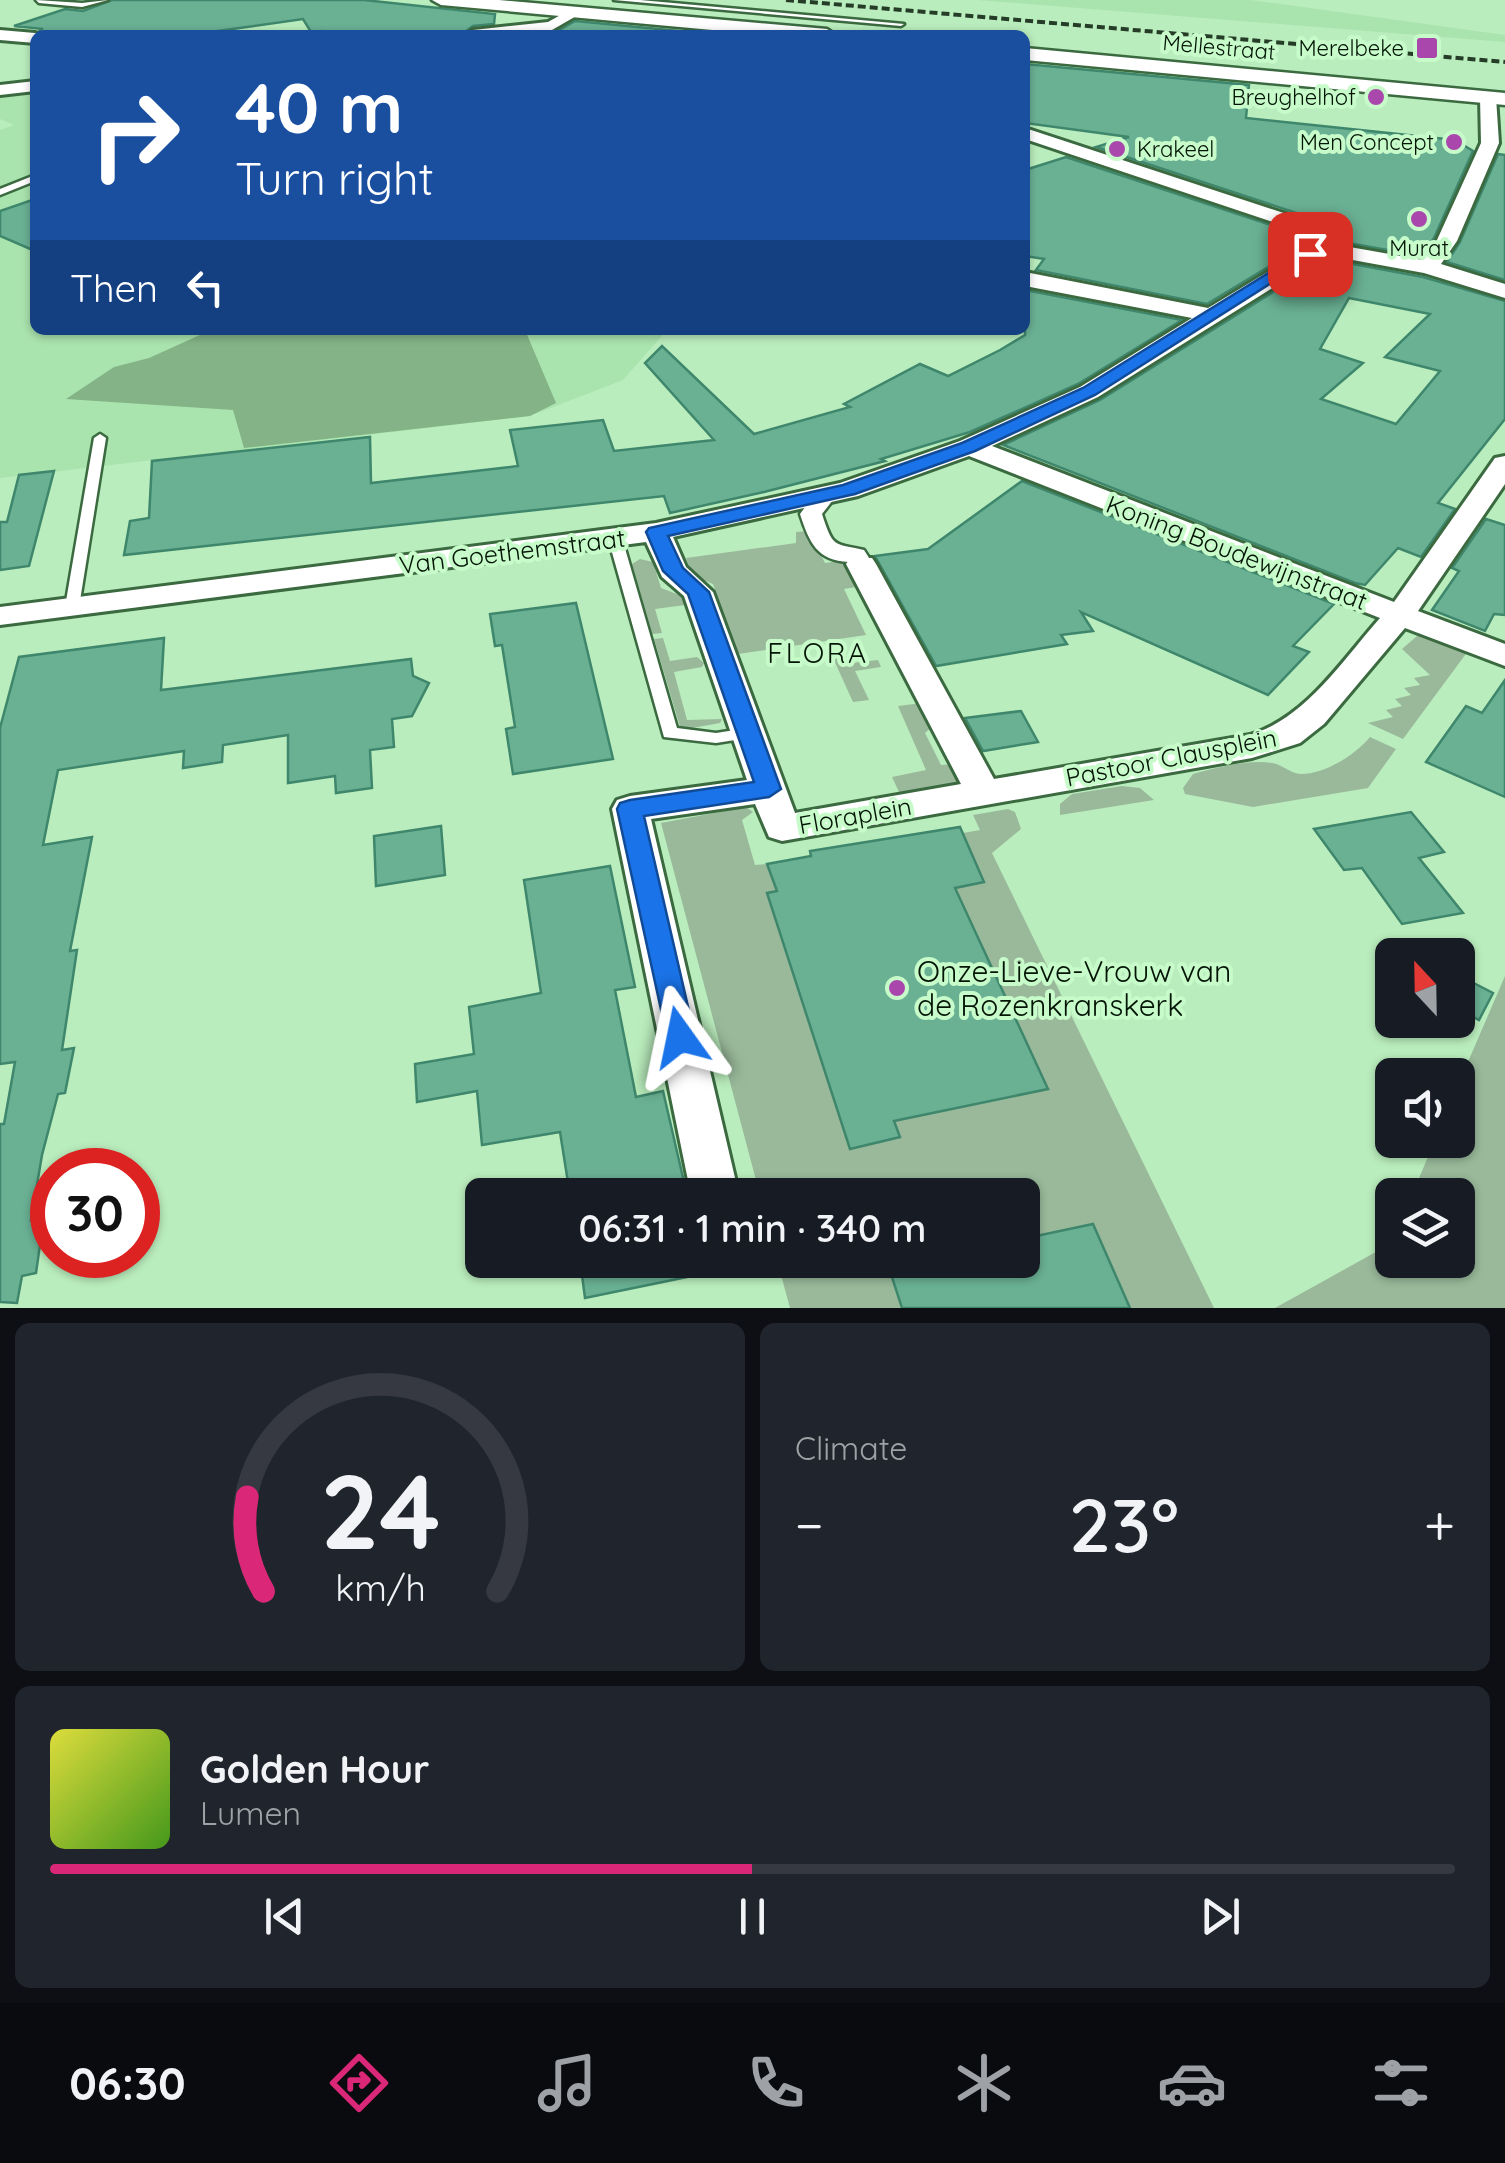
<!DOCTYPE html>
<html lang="en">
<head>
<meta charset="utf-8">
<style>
  body { margin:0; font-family:Quicksand,sans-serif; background:#20242c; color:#f1f3f6; height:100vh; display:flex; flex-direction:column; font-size:38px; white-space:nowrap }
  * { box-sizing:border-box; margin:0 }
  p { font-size:32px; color:#9ea1a6 }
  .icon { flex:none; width:55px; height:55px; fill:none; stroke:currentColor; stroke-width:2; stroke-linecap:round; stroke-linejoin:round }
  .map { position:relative; height:1308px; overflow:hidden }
  .details { display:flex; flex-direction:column; gap:15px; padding:15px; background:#0d0f14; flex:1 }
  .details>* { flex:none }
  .banner { position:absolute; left:30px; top:30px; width:1000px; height:305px; border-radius:15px; box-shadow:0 2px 8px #0004; background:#1a4fa0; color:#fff; overflow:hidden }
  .needle { width:65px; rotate:338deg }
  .controls { position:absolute; left:1375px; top:938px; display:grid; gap:20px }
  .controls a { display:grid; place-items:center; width:100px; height:100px; border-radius:15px; background:#171b24; box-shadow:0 2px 8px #0004; font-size:50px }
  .speed { position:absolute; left:30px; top:1148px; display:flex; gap:20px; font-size:50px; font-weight:700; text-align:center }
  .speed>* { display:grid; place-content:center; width:130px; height:130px; border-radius:50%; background:#171b24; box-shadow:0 2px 8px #0004; line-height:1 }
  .speed .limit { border:15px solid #d22; background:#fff; color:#111 }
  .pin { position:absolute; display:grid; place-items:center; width:85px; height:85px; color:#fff; margin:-42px; border-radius:20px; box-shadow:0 5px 15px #0006 }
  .me { position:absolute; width:110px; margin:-55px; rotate:348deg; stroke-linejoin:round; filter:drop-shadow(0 0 8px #0008) }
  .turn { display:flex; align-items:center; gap:35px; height:210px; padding:0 40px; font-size:45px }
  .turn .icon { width:130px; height:130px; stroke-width:2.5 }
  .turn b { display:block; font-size:70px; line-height:85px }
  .then { display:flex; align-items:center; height:95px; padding:0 40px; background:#0003; gap:20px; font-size:38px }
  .big { font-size:75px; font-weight:600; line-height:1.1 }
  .details .widget { flex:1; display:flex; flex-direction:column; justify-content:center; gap:15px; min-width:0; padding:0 35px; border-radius:15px; background:#20242c }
  .details .dial { align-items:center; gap:0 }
  .dial svg { height:260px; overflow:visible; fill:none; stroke:#363941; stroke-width:7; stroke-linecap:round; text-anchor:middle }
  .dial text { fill:#f1f3f6; stroke:none }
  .song { display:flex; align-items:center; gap:30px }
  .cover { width:120px; height:120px; border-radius:15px; background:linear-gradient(135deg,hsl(60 70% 55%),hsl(100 70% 35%)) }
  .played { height:10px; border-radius:5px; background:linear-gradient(90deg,#db2777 50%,#363941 50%) }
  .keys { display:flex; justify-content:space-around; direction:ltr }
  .heat { display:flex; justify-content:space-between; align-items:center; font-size:55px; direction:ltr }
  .details .tiles { flex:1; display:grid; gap:15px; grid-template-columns:1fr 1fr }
  .widget:last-child { grid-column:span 2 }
  .trip { position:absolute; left:465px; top:1178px; width:575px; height:100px; border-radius:15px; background:#171b24; box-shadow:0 2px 8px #0004; font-weight:600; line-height:100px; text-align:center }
  .dock { display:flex; height:160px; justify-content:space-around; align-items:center; background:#090b0e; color:#9ea1a6 }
  .dock .icon { width:70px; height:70px }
  .dock .active { color:#db2777 }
  .dock b { font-size:45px; color:#f1f3f6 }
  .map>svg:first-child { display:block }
  .built { fill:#a9e3ad }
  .green { fill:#99b99a }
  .forest { fill:#83b386 }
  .building { fill:#6ab194; stroke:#3f876c; stroke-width:2.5; fill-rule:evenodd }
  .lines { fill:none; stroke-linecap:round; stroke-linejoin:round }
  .service-casing { stroke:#3b6a40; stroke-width:5 }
  .pedestrian-casing { stroke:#3b6a40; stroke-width:5 }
  .minor-casing { stroke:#3b6a40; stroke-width:6 }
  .tertiary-casing { stroke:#3b6a40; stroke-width:5 }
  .service { fill:#fff; fill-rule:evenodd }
  .pedestrian { fill:#fff; fill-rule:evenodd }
  .minor { fill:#fff; fill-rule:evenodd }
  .tertiary { fill:#fff; fill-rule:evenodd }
  .rail { stroke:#253c27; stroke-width:4; stroke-dasharray:8 4; stroke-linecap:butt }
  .route { fill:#1a73e8; stroke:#114b97; stroke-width:2.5 }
  .poi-dot { fill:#aa47ad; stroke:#c7fbca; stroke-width:4 }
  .labels { text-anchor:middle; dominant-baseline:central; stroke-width:8; stroke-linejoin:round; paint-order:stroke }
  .far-street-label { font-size:22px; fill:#031405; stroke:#c7fbca }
  .far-poi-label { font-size:22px; fill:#031405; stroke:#c7fbca; text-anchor:end }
  .street-label { font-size:25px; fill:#031405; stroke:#c7fbca }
  .neighbourhood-label { font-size:28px; letter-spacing:2.5px; fill:#031405; stroke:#c7fbca }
  .near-poi-label { font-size:30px; fill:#031405; stroke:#c7fbca; text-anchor:start }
</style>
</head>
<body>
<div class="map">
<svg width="1505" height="1308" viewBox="0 0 1505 1308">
  <rect width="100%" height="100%" fill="#baedbd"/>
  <g class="built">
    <path d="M977,0H1251L1505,35V42Z"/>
    <path d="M35,89V330H667L623,380L530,416L0,478V130L14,125L0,119V93Z"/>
  </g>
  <g class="green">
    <path d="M809,531L825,563L853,559L867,585L844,589L866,635L738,654L713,584L692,575L686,558L796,543V532Z"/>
    <path d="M640,559L653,562L661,588L682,596L685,605L655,609L662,633L652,634L650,626L632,564Z"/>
    <path d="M1433,634L1471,647L1403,739L1368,723L1393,717L1386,710L1402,706L1395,699L1411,695L1404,688L1420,685L1414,678L1430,675L1402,649L1417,636Z"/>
    <path d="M663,638L670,661L697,657L704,663L702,667L674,672L687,720L722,719L720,723L681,730L654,639Z"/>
    <path d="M848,656L852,663L878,660L881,667L855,671L869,700L853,702L833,658Z"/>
    <path d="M922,703L932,727L925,733L941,765L974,763L958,776L955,784L900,794L892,777L926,770L898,706Z"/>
    <path d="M1370,737L1396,749L1368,788L1253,807L1185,794L1183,788L1193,774C1215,768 1248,759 1272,763C1282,764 1291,774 1301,774C1325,774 1355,755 1370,737Z"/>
    <path d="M1122,786L1140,788L1154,800L1060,815V804L1072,794Z"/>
    <path d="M746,807L753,812L742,820L755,865L767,864L777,891L768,893L850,1149L899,1138L894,1121L1001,986L970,937L978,935L967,912L961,913L948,889L984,881L963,833L980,830L973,815L1008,809L1015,812L1021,829L992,853L1214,1308H790L777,1260H1022V1195H760L661,823Z"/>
    <path d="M1505,976V1308H1275L1392,1243V1260H1458V1195H1412L1435,1140H1458V1085Z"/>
  </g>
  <path class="forest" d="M211,330H525L556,403L530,416L244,448L233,410L66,399L114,367L149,358Z"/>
  <g class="building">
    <path d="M112,0H364L495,14L494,24L473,26L461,35H325L321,31L311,32L303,19L211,32L213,35H44L39,30L43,29L14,26L65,9L83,11Z"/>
    <path d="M575,21L721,35H531L554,33Z"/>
    <path d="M1025,64L1249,85L1246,118L1455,140L1473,151L1434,238L1421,256L1337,241L1336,234L1321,221L1096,147L1129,137L1025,123Z"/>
    <path d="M1498,154L1505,155V280L1447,262L1460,242Z"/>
    <path d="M1066,157L1304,236L1308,243L1207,304L1036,270L1044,259L1025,256V170Z"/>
    <path d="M35,199V251L0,236V211Z"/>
    <path d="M1326,259L1423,277L1505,301V419L1438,503L1455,509L1421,557L1398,548L1365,585L1355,583L1003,445L1100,400ZM1349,298L1430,314L1385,357L1440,371L1396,424L1321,399L1363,363L1320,349Z"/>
    <path d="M1025,290L1182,320L1078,384L970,432L881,459L885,461L764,492L670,513L664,496L124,555L130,521L149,518L152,461L370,437L371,483L518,466L510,430L603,420L614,451L714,440L645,363L662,346L754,434L850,407L844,404L920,364L948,376L1000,350L1025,335Z"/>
    <path d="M54,471L29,566L0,570V522H7L19,475Z"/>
    <path d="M1022,481L1334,604L1293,646L1309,652L1268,695L1081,612L1093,631L1061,635L1067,644L936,666L875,556L928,549Z"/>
    <path d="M1486,519L1505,525V615L1494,614L1485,631L1432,610L1459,571L1452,568Z"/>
    <path d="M576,603L613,759L513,774L506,729L515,727L502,645L495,646L490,614Z"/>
    <path d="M164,638L161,690L411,659L413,676L429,683L412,716L392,719L394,747L370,750L372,788L336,793L335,776L288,783V735L223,745L222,762L183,768L184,751L58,770L43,845L92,837L70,951L77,950L62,1050L74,1048L65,1093L58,1094L42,1155L31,1220L44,1217L36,1273L22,1276L17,1303L0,1302V1124H4L15,1062L0,1064V728L19,657Z"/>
    <path d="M1505,680V797L1426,762L1466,706L1482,713Z"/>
    <path d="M1021,711L1038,742L983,751L965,718Z"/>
    <path d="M1411,812L1444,852L1419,858L1463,913L1402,924L1362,868L1344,870L1314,829Z"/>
    <path d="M441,826L445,875L376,886L374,836Z"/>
    <path d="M960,827L984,882L955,888L1048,1089L894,1121L900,1137L850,1149L767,893L777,891L767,864L811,856L810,851Z"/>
    <path d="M610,866L635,987L615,990L636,1097L663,1091L687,1195H570L560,1132L482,1145L477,1091L417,1102L415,1064L474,1054L469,1007L541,993L524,880Z"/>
    <path d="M1458,975L1493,993L1479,1020L1458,1009Z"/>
    <path d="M1093,1224L1130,1308H902L889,1268L927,1260H1022V1239Z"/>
    <path d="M580,1260H696L697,1275L585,1298Z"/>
  </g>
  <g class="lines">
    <defs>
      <g id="service">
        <path d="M36,0L82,3L108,0L82,7L39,3Z"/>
        <path d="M614,0H640L904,24L901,26Z"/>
        <path d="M35,175V181L0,195V189Z"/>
        <path d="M100,434L106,438L79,607L72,611L65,607L94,438Z"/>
        <path d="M615,534L622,538L677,728L716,733L748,728L756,733L754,737L716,743L664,737L608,538Z"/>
      </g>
      <path id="pedestrian" d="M825,490L836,496L822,514C833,548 833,543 864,550L873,564L869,569H853L849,562C817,561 809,542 800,514L817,491Z"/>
      <g id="minor">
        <path d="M573,8L580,12L578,15L552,30L465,35L473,30L548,22Z"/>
        <path d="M0,30L35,33L40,35H35V43L0,40Z"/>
        <path d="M35,81V91L0,95V85Z"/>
        <path d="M1488,92L1496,97L1499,143L1457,241L1441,264L1505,284V298L1424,273L1325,255L1098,397L992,446L1394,602L1495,458L1505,456V484L1418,611L1505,644V666L1405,628L1324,724L1300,743L1252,758L782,841L769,837L755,804L651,819L739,1195H691L612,809L617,800L630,796L747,780L684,596L662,577L646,542L0,625V607L656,523L840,483L960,441L1080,387L1192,318L1025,286V272L1208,308L1312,245V239L1306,233L1025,139V128L1320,225L1333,237V244L1423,260L1437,240L1481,143L1480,97ZM969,456L1380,618C1342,661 1306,718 1250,735L994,779L876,564L872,558H850L846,564L961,784L795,813L713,592L686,567L673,537L858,496Z"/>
      </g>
      <g id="tertiary">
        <path d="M432,0H499L827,29L836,35H767L441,5Z"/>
        <path d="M1025,48L1505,93V105L1025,60Z"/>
      </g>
    </defs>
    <use href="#service" class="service-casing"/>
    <use href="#pedestrian" class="pedestrian-casing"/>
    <use href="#minor" class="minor-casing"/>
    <use href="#tertiary" class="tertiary-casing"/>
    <use href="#service" class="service"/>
    <use href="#pedestrian" class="pedestrian"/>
    <use href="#minor" class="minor"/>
    <use href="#tertiary" class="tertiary"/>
    <path class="rail" d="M786,0L1505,62"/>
  </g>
  <path class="route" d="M1304,251L1317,254L1095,395L975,451L855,494L668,536L683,568L709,592L781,789L769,797L644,816L695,1037L690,1046L680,1049L669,1046L617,809L620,803L630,800L754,782L688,594L663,571L646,532L649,528L843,485L962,443L1083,388Z"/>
  <g class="poi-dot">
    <rect x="1415" y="36" width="24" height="24" rx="5"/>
    <circle cx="1376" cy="97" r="10"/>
    <circle cx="1454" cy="142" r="10"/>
    <circle cx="1117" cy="149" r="10"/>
    <circle cx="1419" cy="219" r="10"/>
    <circle cx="897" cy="988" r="10"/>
  </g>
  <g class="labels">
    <g class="far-street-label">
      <text transform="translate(1219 47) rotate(5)">Mellestraat</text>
    </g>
    <g class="far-poi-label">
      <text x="1404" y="48">Merelbeke</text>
      <text x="1356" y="97">Breughelhof</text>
      <text x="1434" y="142">Men Concept</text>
      <text x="1137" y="149" text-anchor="start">Krakeel</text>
      <text x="1419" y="248" text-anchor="middle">Murat</text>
    </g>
    <g class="street-label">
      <text transform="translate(512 551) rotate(-7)">Van Goethemstraat</text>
      <text transform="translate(1237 552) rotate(21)">Koning Boudewijnstraat</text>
      <text transform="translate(1171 757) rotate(-11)">Pastoor Clausplein</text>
      <text transform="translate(855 815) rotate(-10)">Floraplein</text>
    </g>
    <g class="neighbourhood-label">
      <text x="818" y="652">FLORA</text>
    </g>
    <g class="near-poi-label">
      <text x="917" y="971">Onze-Lieve-Vrouw van<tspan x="917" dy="34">de Rozenkranskerk</tspan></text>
    </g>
  </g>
</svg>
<div class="controls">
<a><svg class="needle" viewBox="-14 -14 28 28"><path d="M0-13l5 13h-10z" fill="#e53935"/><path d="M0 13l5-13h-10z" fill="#9ea1a6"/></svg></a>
<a><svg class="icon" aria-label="sound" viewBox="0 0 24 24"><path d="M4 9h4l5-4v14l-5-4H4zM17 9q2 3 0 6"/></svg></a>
<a><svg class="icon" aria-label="layers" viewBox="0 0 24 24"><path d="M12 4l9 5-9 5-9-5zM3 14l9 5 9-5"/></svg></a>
</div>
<div class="speed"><div class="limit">30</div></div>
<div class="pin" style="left:1310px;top:254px;background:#d93025"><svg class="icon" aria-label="arrive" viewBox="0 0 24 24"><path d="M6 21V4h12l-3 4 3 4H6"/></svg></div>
<svg class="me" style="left:680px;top:1037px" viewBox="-20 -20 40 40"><path d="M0-17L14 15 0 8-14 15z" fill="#1a73e8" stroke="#fff" stroke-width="4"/></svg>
<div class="trip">06:31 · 1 min · 340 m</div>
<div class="banner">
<div class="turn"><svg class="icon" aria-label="right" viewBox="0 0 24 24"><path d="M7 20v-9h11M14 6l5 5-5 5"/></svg><div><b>40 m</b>Turn right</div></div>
<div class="then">Then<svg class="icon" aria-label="left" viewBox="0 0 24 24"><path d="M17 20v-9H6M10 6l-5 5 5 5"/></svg></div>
</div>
</div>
<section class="details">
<div class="tiles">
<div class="widget dial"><svg viewBox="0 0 100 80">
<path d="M14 69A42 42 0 1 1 86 69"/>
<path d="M14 69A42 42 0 0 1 9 40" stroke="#db2777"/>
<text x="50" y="56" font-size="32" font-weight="700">24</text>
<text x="50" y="72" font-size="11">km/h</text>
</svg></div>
<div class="widget"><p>Climate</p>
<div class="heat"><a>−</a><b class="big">23°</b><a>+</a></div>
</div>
<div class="widget">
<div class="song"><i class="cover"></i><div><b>Golden Hour</b><p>Lumen</p></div></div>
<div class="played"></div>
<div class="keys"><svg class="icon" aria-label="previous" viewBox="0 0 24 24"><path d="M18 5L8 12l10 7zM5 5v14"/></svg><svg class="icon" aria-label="pause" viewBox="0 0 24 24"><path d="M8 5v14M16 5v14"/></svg><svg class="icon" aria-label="next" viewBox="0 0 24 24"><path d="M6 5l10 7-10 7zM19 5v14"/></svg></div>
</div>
</div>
</section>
<nav class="dock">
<b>06:30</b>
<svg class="icon active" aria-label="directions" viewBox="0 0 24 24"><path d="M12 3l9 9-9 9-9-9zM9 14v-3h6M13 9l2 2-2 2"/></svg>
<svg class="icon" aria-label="music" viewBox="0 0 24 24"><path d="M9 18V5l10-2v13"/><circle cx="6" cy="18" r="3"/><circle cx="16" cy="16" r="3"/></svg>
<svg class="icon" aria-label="phone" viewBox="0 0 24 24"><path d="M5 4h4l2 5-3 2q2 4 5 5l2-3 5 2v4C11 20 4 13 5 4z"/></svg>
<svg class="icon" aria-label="climate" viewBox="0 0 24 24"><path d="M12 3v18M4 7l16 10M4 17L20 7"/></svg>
<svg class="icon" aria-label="car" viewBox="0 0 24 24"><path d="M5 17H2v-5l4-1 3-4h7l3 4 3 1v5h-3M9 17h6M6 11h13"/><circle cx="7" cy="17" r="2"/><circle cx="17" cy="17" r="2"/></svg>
<svg class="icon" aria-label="filters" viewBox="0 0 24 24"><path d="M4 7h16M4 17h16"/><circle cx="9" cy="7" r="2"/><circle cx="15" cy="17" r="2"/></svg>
</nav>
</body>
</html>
